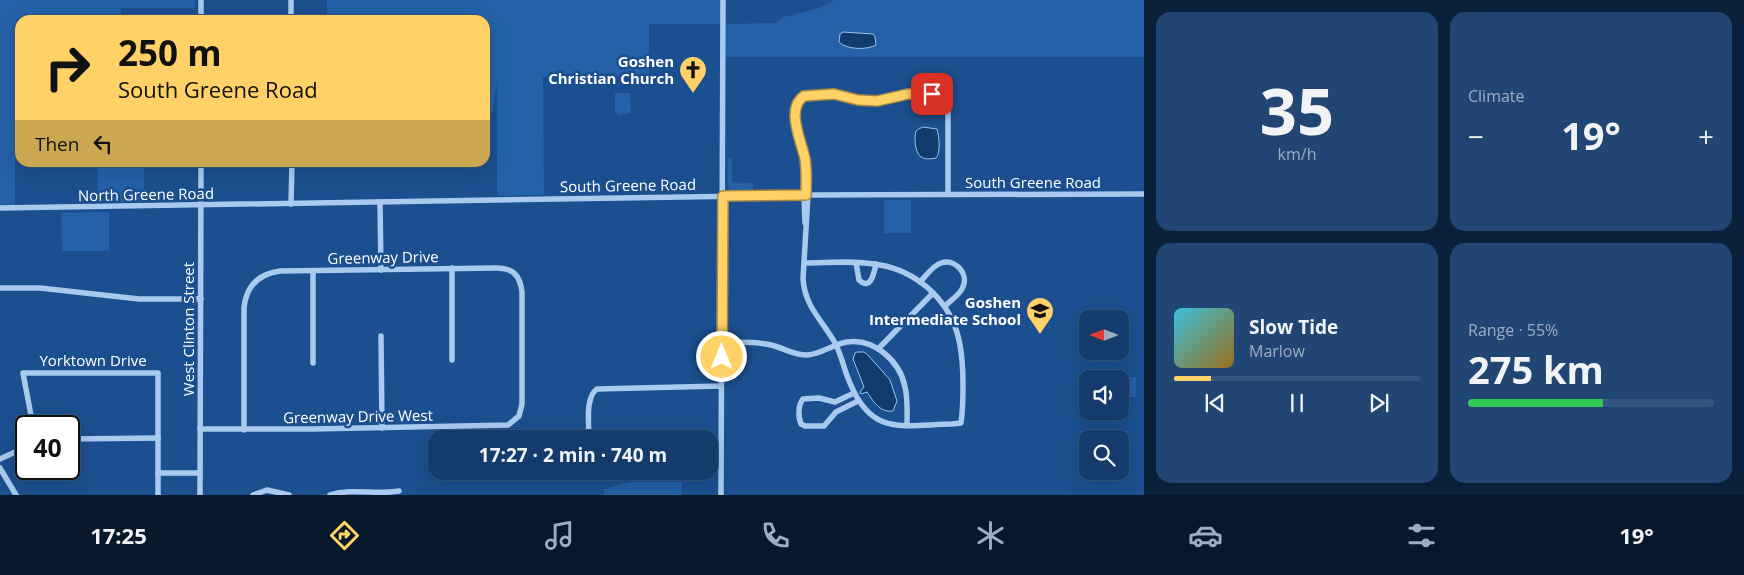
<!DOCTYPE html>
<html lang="en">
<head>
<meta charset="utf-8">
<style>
  body { margin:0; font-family:"Open Sans",sans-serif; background:#214673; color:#f1f3f6; height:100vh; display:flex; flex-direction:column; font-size:19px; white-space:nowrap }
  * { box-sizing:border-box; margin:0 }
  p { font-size:16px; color:#9dadc1 }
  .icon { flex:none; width:28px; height:28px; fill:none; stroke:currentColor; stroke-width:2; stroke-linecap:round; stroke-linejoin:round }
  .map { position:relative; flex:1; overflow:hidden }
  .side { display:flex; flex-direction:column; gap:12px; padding:12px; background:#0b203b; width:600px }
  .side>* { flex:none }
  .top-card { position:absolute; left:15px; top:15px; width:475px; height:152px; border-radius:15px; box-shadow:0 5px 20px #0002,0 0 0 1px #33557e; background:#ffd166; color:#111; overflow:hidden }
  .needle { width:32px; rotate:270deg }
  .controls { position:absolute; left:1079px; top:310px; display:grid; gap:10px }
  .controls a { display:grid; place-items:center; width:50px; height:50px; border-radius:10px; background:#143b6b; box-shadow:0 5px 20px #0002,0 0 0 1px #33557e; font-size:25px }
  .speed { position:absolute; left:15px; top:415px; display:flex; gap:10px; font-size:25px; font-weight:700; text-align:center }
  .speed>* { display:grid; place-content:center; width:65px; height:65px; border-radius:50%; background:#143b6b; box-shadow:0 5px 20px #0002,0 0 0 1px #33557e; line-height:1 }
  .speed .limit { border:2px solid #111; border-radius:8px; background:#fff; color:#111 }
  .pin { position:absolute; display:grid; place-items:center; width:42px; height:42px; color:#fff; margin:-21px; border-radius:10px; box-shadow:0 2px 8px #0006 }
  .me { position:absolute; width:55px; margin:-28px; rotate:0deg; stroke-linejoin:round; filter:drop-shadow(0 0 4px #0008) }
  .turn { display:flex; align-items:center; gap:18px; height:105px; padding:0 20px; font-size:22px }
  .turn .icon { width:65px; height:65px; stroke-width:2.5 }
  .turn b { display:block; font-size:35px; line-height:42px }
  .then { display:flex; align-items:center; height:48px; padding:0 20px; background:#0003; gap:10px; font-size:19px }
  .big { font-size:38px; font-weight:700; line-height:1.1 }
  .side .widget { flex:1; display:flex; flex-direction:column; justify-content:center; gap:8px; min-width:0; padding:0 18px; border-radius:15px; background:#214673 }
  .side .dial { align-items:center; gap:0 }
  .dial b { font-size:65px; line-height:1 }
  .song { display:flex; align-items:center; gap:15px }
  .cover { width:60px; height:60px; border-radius:8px; background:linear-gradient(135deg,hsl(190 70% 55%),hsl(40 70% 35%)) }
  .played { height:5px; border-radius:2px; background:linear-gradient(90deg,#ffd166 15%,#33557e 15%) }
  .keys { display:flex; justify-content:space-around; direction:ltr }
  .heat { display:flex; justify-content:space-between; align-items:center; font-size:28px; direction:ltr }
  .charge { height:8px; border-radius:4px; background:linear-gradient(90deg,#34c759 55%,#33557e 0) }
  .side .tiles { flex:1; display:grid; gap:12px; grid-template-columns:repeat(2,1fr) }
  .trip { position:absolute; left:428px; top:430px; width:290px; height:50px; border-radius:15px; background:#143b6b; box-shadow:0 5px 20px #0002,0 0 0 1px #33557e; font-weight:700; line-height:50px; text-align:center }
  .tabs { display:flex; height:80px; justify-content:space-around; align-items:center; background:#08182b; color:#9dadc1 }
  .tabs .icon { width:35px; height:35px }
  .tabs .selected { color:#ffd166 }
  .tabs b { font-size:22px; color:#f1f3f6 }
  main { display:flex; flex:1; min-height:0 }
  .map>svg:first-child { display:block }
  .green { fill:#2461a8 }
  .water { fill:#123a6d; stroke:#9cc4f0 }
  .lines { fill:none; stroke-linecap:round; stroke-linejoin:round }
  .minor { stroke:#a9c9ee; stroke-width:5.5 }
  .route-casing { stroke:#a68842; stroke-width:12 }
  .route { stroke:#ffd166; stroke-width:9 }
  .labels { text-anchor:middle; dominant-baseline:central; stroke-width:5; stroke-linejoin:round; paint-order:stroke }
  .poi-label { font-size:15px; font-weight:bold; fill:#fff; stroke:#1b4f8f; text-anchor:end }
  .street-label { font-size:15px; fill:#fff; stroke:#1b4f8f }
</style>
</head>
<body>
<main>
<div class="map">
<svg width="1144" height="495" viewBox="0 0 1144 495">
  <rect width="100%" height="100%" fill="#1b4f8f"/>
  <g class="green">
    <path d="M0,0H195V8H121V20H20V154L15,155V206H0Z"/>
    <path d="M327,0H723L724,24L776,23L783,17L820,8L834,0H1144V57H723V24H649V77H543L544,195L498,196L497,192V83L492,112H485V20H327Z"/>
    <path d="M615,93H630L631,113L619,115L615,112Z"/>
    <path d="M728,158H732V182L753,183V191H732L729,189L728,185Z"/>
    <rect x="98" y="163" width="46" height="39"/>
    <rect x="884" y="200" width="27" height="33"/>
    <path d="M109,212V251H62L61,213Z"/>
    <path d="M1106,377H1136V397H1120V379H1106Z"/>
    <path d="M629,482H682V495H604V489Z"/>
  </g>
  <g class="water">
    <path d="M843,32L873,34L875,37L876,45C867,50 847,50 839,42L840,34Z"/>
    <path d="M923,127L937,129C939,137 941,152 936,158C931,159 924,160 920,156C915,152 914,137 916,131C918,129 921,128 923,127Z"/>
    <path d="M857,352H864L868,355L890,380L897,401L893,411C880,413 873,401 867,392L861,394L860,392L864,387L855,364L853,359L855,353Z"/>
  </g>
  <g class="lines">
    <g class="minor">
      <path d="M201,0V20"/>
      <path d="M291,20V0"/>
      <path d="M804,195L805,223"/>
      <path d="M806,195C806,183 807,171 805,159C802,142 785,108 804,96C829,88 853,102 877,101C897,99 927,85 945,99L948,110V194"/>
      <path d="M380,202L381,270"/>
      <path d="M291,204L292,162"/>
      <path d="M0,208L806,195L1144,194"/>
      <path d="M804,263C829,263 856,260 880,265C898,268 914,276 928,288C958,315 963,345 963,385C963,397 963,410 961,423L952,424C903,425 872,437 850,383C844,370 842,356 835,343C822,320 805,307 803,279L808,195"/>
      <path d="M856,263L859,280C871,291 874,273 876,264"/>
      <path d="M452,268V360"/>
      <path d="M313,271V363"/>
      <path d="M920,282C926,276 932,266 941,263C956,258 970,275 962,289C958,296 950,301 945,306"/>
      <path d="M0,288H40L139,299H201"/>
      <path d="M381,336L382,428"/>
      <path d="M722,342C737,343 756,341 771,345C784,348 793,355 807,355C822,354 833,344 847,342C874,338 900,361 905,387C908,399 907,412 907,425"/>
      <path d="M878,349L933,293"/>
      <path d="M854,393L835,402L819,398L803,399C798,405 798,417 801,424L805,426H824L836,412L858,401"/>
      <path d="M33,426L23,373H158V495"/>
      <path d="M200,429H313L508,425L519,416L522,404V292C520,275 513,268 496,268L280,271C258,274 246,287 244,308V430"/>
      <path d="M69,439L158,438"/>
      <path d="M589,439C589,425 585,397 597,389L721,386"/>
      <path d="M0,459L26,447"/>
      <path d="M0,468L16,495"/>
      <path d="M158,473H200"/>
      <path d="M200,495L201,162"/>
      <path d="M253,495L267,490L289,495"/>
      <path d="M330,495C353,488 376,495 399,491"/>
      <path d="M721,495L723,0"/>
    </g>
  </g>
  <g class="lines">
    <defs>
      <path id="route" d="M722,357L723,196L806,195C806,183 807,171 805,159C802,142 785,109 804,96L834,94L858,100L877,101L908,94H932"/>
    </defs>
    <use href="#route" class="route-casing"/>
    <use href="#route" class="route"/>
  </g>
  <defs>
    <symbol id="church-pin" viewBox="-11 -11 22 30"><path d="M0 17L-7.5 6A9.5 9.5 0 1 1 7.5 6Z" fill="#ffd166" stroke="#1b4f8f"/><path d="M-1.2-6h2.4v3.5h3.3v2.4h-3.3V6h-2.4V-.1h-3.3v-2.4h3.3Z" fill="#111"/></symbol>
    <symbol id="school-pin" viewBox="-11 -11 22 30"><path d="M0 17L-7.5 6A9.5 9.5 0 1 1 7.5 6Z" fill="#ffd166" stroke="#1b4f8f"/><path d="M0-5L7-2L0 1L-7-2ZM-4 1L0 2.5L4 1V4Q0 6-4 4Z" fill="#111"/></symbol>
  </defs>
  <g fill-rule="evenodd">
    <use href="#church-pin" x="677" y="54" width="32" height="43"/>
    <use href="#school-pin" x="1024" y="295" width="32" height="43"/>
  </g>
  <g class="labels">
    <g class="poi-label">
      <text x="674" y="61">Goshen<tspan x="674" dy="17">Christian Church</tspan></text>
      <text x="1021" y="302">Goshen<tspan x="1021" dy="17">Intermediate School</tspan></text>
    </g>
    <g class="street-label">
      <text x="1033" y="182">South Greene Road</text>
      <text transform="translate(628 185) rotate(-1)">South Greene Road</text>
      <text transform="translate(146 194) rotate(-1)">North Greene Road</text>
      <text transform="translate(383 257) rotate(-1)">Greenway Drive</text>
      <text transform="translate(188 329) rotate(-90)">West Clinton Street</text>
      <text x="93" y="360">Yorktown Drive</text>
      <text transform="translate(358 416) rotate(-1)">Greenway Drive West</text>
    </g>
  </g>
</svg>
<div class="controls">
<a><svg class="needle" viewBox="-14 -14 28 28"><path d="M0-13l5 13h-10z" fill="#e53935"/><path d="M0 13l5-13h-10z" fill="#9dadc1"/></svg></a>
<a><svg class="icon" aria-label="sound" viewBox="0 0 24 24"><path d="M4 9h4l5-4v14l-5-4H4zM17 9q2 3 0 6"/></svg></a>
<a><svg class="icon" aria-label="search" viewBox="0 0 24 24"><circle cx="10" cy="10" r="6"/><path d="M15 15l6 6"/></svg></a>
</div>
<div class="speed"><div class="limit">40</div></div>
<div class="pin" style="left:932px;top:94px;background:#d93025"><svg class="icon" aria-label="arrive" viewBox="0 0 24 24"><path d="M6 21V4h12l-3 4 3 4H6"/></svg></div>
<svg class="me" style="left:722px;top:357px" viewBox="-20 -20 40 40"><circle r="17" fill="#ffd166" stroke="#fff" stroke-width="3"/><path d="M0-11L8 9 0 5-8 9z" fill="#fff"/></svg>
<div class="trip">17:27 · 2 min · 740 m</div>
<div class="top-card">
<div class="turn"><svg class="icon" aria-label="right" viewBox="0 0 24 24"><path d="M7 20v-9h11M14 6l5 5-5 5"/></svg><div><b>250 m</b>South Greene Road</div></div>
<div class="then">Then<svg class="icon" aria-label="left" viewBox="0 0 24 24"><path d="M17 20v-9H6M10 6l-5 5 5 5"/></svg></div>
</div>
</div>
<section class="side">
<div class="tiles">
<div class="widget dial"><b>35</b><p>km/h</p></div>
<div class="widget"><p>Climate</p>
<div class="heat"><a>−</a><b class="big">19°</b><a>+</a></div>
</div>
<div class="widget">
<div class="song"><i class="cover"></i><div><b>Slow Tide</b><p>Marlow</p></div></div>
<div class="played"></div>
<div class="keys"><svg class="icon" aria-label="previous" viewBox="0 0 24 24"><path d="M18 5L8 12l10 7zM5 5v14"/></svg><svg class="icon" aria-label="pause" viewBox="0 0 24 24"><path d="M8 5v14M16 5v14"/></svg><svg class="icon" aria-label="next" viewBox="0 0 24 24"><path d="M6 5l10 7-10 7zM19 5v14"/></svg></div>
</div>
<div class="widget"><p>Range · 55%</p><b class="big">275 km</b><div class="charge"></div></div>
</div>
</section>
</main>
<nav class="tabs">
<b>17:25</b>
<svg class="icon selected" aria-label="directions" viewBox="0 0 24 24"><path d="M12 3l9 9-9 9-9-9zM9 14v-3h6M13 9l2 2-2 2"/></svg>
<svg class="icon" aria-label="music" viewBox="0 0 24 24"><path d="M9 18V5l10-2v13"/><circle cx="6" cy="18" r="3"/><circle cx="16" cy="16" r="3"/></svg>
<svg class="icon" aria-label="phone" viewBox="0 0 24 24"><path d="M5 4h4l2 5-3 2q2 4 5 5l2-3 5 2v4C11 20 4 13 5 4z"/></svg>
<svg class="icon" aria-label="climate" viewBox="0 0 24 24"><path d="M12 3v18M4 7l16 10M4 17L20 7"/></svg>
<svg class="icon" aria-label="car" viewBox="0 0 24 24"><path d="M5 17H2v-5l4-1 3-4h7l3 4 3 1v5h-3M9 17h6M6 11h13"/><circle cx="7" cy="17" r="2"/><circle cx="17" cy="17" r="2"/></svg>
<svg class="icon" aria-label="filters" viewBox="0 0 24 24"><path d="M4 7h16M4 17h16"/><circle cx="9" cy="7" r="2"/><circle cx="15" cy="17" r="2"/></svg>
<b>19°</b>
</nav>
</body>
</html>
